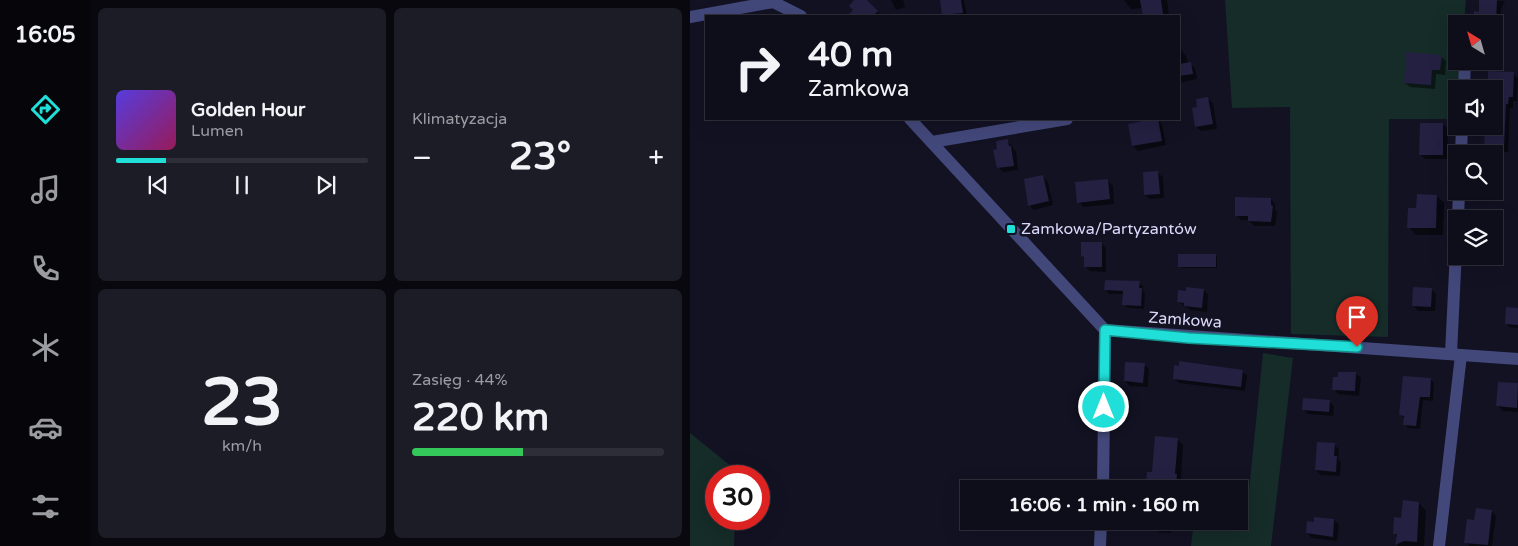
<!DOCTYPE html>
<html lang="pl">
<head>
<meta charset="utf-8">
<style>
  body { margin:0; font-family:"Varela Round",sans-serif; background:#1c1c27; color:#f1f3f6; height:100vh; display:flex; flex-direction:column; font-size:19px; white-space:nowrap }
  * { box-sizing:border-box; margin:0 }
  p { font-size:16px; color:#9b9ca2 }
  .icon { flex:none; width:28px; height:28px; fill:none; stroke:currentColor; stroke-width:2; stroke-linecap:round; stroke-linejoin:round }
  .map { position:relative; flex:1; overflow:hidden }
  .side { display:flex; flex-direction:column; gap:8px; padding:8px; background:#08080e; width:600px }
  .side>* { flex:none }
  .banner { position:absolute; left:15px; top:15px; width:475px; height:105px; border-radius:0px; box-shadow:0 5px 20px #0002,0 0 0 1px #2e2e39; background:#0e0e1a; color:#f1f3f6; overflow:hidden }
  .needle { width:32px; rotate:323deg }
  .tools { position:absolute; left:758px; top:15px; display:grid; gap:10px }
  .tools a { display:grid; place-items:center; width:55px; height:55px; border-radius:0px; background:#0e0e1a; box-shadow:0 5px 20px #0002,0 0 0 1px #2e2e39; font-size:25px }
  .speed { position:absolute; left:15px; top:465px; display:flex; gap:10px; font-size:25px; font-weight:700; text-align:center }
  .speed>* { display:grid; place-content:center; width:65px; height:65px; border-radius:50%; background:#0e0e1a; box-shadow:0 5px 20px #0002,0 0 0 1px #2e2e39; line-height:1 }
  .speed .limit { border:8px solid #d22; background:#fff; color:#111 }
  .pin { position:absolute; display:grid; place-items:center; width:42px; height:42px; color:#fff; margin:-51px -21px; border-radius:50% 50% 50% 0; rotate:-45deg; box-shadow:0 0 5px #0007 }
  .pin .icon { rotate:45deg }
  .me { position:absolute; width:55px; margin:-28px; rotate:0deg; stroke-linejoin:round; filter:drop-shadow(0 0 4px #0008) }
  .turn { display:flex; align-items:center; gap:18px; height:105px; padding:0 20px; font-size:22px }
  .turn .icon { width:65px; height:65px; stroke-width:2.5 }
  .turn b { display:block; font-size:35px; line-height:42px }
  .big { font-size:38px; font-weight:700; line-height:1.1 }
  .side .widget { flex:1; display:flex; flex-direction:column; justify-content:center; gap:8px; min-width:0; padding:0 18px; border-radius:8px; background:#1c1c27 }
  .side .dial { align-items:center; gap:0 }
  .dial b { font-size:65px; line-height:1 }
  .song { display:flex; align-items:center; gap:15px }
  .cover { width:60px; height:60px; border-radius:8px; background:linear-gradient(135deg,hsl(250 70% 55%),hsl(330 70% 35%)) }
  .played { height:5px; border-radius:2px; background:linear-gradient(90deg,#20dfd8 20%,#2e2e39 20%) }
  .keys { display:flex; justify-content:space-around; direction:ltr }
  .heat { display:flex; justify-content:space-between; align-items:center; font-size:28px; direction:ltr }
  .charge { height:8px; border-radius:4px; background:linear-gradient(90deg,#34c759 44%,#2e2e39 0) }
  .side .tiles { flex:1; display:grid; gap:8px; grid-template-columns:repeat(2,1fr) }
  .trip { position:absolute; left:270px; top:480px; width:288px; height:50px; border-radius:0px; background:#0e0e1a; box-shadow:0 5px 20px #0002,0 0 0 1px #2e2e39; font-weight:700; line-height:50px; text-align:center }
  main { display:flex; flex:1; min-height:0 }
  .tabs { display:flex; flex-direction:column; width:90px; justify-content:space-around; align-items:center; background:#06060a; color:#9b9ca2 }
  .tabs .icon { width:35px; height:35px }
  .tabs .current { color:#20dfd8 }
  .tabs b { font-size:22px; color:#f1f3f6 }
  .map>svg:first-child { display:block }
  .green { fill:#152c28 }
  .shadow { fill:#0007 }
  .building { fill:#232041 }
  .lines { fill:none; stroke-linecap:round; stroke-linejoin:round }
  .minor { stroke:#43487b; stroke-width:12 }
  .route-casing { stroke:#15918c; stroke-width:12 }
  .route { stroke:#20dfd8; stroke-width:9 }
  .poi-dot { fill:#20dfd8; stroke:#121223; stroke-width:2 }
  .labels { text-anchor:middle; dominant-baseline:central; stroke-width:5; stroke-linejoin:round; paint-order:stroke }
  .poi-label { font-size:16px; fill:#d9d9fa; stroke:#121223; text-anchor:start }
  .street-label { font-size:16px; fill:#d9d9fa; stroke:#121223 }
</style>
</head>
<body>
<main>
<nav class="tabs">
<b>16:05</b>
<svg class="icon current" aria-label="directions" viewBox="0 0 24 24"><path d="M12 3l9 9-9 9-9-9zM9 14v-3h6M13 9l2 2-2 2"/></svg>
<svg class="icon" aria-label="music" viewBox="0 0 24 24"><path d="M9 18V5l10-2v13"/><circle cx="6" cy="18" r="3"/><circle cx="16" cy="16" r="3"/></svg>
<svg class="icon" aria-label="phone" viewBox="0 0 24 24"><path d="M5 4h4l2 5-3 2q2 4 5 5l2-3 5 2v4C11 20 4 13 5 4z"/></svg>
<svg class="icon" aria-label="climate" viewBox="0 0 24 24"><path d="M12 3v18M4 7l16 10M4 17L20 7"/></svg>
<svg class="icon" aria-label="car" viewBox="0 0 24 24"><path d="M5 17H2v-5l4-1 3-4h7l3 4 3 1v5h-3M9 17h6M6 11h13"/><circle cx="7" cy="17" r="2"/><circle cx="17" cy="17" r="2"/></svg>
<svg class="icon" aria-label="filters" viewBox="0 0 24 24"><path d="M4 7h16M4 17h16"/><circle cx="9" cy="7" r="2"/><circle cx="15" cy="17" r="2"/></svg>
</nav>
<section class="side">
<div class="tiles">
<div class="widget">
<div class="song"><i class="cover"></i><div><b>Golden Hour</b><p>Lumen</p></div></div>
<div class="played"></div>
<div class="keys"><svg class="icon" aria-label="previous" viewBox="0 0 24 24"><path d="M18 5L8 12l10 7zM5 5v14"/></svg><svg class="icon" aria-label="pause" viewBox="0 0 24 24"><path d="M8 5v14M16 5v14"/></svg><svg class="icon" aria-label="next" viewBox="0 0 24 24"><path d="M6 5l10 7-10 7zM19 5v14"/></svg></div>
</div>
<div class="widget"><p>Klimatyzacja</p>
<div class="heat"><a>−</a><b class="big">23°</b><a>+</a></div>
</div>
<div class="widget dial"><b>23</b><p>km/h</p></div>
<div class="widget"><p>Zasięg · 44%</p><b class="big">220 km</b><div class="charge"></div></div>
</div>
</section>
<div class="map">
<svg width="828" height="546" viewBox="0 0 828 546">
  <rect width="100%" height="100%" fill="#121223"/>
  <g class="green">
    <path d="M535,0H776L774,24H766V61H770L768,89H766L765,119H699L698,337L601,334L600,107L542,108Z"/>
    <path d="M573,353L603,358L581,546H501L504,521H549V489L559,490Z"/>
    <path d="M0,433L47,471V476H26V519H45L44,546H0Z"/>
  </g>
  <g class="shadow">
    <path d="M166,0H175L192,16H159L165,10Z"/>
    <path d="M201,0H213L215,7L206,10Z"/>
    <path d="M251,0H274L277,16H255L253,14Z"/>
    <path d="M434,0H477L479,16H455L453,8L441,9Z"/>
    <path d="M791,0L815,1L811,9V27H804V24H786L791,13Z"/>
    <path d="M489,51H492L496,56L498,64H500L505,68L507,79L489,83Z"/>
    <path d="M751,56L756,61L755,75L746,74L745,89L720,87L715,83Z"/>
    <path d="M823,73L828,78L827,101H823V108H820L818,152L800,151L795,146L804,126V89Z"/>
    <path d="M518,99L523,103L527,129L511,131L506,127L508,108Z"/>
    <path d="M467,119L472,124L476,145L448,151L443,146L439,125Z"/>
    <path d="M753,124L758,129L757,159H735L731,155Z"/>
    <path d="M318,141L326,152L328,170L313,172L308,167L309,150Z"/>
    <path d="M468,173L473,177L474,198L460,199L455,195Z"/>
    <path d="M353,177L358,182L363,205L344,210L339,205Z"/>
    <path d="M418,181L423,186L424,204L393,207L389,202Z"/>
    <path d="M747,196L754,203L753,235H726L719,227L728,209Z"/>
    <path d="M581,199L585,204V210L587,212L585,226H564L559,220H551L546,215Z"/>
    <path d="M411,243L416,248V272L400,271L395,266V259L392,256Z"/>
    <path d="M525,255L527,257V268H492L490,266Z"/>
    <path d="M449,282L453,286V291L455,293L454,309L438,308L434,304V294H419L416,290Z"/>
    <path d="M741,289L746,294L745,311H728L724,306Z"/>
    <path d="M514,290L518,295L517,312L500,310L488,301L497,292Z"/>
    <path d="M817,308L828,309V328L819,327L816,323Z"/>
    <path d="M454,364L459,369L458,387L440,386L435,381Z"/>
    <path d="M552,371L557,376L555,391L489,383L484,378Z"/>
    <path d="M666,374L671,378L669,396L648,394L644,389Z"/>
    <path d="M740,379L744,383L743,401L733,400L730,429L718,428L714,424L715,419L710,415Z"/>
    <path d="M809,383L828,385V412L813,411L808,406Z"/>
    <path d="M639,402L644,406L643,416L618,414L613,409Z"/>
    <path d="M487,439L493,445L491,479L493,481L492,489H457L458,473L463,474Z"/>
    <path d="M644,445L649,449L648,459L651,462L650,476L631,475L626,470Z"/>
    <path d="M729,503L736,511L734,546H708L707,544L708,537L704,533L712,519Z"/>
    <path d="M801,511L806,516L802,546H779L776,542L785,522Z"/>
    <path d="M644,520L649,525L647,541L622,538L617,533L625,523Z"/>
    <path d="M464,521H482L481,533L469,532L463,526Z"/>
  </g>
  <g class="building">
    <path d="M164,0H177L188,11L183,16H157L163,10L159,6Z"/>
    <path d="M250,0H271L273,13L252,15Z"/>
    <path d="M450,0H471L473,14L453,16Z"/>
    <path d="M789,0H807L806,22L784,24V11L789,12Z"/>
    <path d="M716,52L752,55L750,70H742L741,85L714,83Z"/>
    <path d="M501,62L503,74L489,76V64Z"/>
    <path d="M798,71L824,72L823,97H819L818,104H816L814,148L794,147L795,126H804V89H798Z"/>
    <path d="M518,97L523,124L505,127L502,108L507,107L506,99Z"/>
    <path d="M463,119H468L472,141L442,146L438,124Z"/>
    <path d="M730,123H753V155H729Z"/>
    <path d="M318,139L319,146H321L324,166L307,168L303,150L307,149L306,141Z"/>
    <path d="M468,171L470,194L454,195L453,172Z"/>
    <path d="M353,175L359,201L338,206L334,179Z"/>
    <path d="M418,179L420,199L387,203L385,182Z"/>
    <path d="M727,194L747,195L746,228H717L718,208H726Z"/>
    <path d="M545,197L581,198V205L583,206L581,222L558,221V216H545Z"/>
    <path d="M391,242H412V267H394V257L391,256Z"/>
    <rect x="488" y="254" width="38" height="13"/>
    <path d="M415,280L450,281L449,288H452L451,306L432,305L433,291L414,290Z"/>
    <path d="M496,287L514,289L512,308L494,306V303L487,302L488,290L496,291Z"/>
    <path d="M723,287L742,288L741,307L722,306Z"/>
    <path d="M816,307L828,308V325L815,324Z"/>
    <path d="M489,361L553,370L551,387L483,379L484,365L489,366Z"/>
    <path d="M435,362L455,363L453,383L434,381Z"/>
    <path d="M648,372H666L665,391L642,390L643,377H648Z"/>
    <path d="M713,376L741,378L740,397H730L726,426L713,425L714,416L709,415Z"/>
    <path d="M808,382L828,383L827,408L806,406Z"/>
    <path d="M613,398L640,400L639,412L612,410Z"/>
    <path d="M465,436L488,438L485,474H487L486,489H458V485L456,484L457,472H462Z"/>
    <path d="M627,442L645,443L644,456H647L646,472L625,470Z"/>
    <path d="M713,500L729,502L727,542L714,541L705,545L707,534H703L704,517L711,518Z"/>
    <path d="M786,508L802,510L798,545L774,543L777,519L784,520Z"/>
    <path d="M624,517L644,519L643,537L616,533L617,521L624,522Z"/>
  </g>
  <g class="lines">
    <g class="minor">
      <path d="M0,17L83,2L111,16"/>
      <path d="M774,89L775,61"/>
      <path d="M220,119L415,330L828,359"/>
      <path d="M242,142L377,119"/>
      <path d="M771,154L772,126"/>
      <path d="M768,219L769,191"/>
      <path d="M761,354L766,250"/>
      <path d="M413,489L415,330"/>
      <path d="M410,546L411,521"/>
      <path d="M749,546L771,355"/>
    </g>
  </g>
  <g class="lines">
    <defs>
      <path id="route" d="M414,407L415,330L499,338L667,347"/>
    </defs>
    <use href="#route" class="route-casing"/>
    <use href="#route" class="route"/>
  </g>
  <rect class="poi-dot" x="316" y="224" width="10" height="10" rx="2.5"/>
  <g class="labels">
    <g class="poi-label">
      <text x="331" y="229">Zamkowa/Partyzantów</text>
    </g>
    <g class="street-label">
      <text transform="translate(495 320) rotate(4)">Zamkowa</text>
    </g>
  </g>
</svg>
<div class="tools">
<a><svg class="needle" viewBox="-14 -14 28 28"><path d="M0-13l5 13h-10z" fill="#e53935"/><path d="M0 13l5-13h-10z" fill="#9b9ca2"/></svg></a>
<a><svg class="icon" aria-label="sound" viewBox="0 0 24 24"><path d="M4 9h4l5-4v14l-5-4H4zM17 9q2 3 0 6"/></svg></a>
<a><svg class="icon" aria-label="search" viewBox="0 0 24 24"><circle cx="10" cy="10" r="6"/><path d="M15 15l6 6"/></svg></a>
<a><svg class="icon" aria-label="layers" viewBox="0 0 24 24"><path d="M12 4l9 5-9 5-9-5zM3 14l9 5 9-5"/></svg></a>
</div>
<div class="speed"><div class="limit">30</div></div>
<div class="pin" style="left:667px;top:347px;background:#d93025"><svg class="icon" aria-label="arrive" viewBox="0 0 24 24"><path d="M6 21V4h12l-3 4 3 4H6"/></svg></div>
<svg class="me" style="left:414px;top:407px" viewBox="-20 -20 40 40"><circle r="17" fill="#20dfd8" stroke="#fff" stroke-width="3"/><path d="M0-11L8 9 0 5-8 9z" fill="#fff"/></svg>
<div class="trip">16:06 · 1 min · 160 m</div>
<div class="banner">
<div class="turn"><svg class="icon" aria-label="right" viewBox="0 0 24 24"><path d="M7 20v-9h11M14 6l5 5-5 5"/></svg><div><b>40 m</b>Zamkowa</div></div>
</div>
</div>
</main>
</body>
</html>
